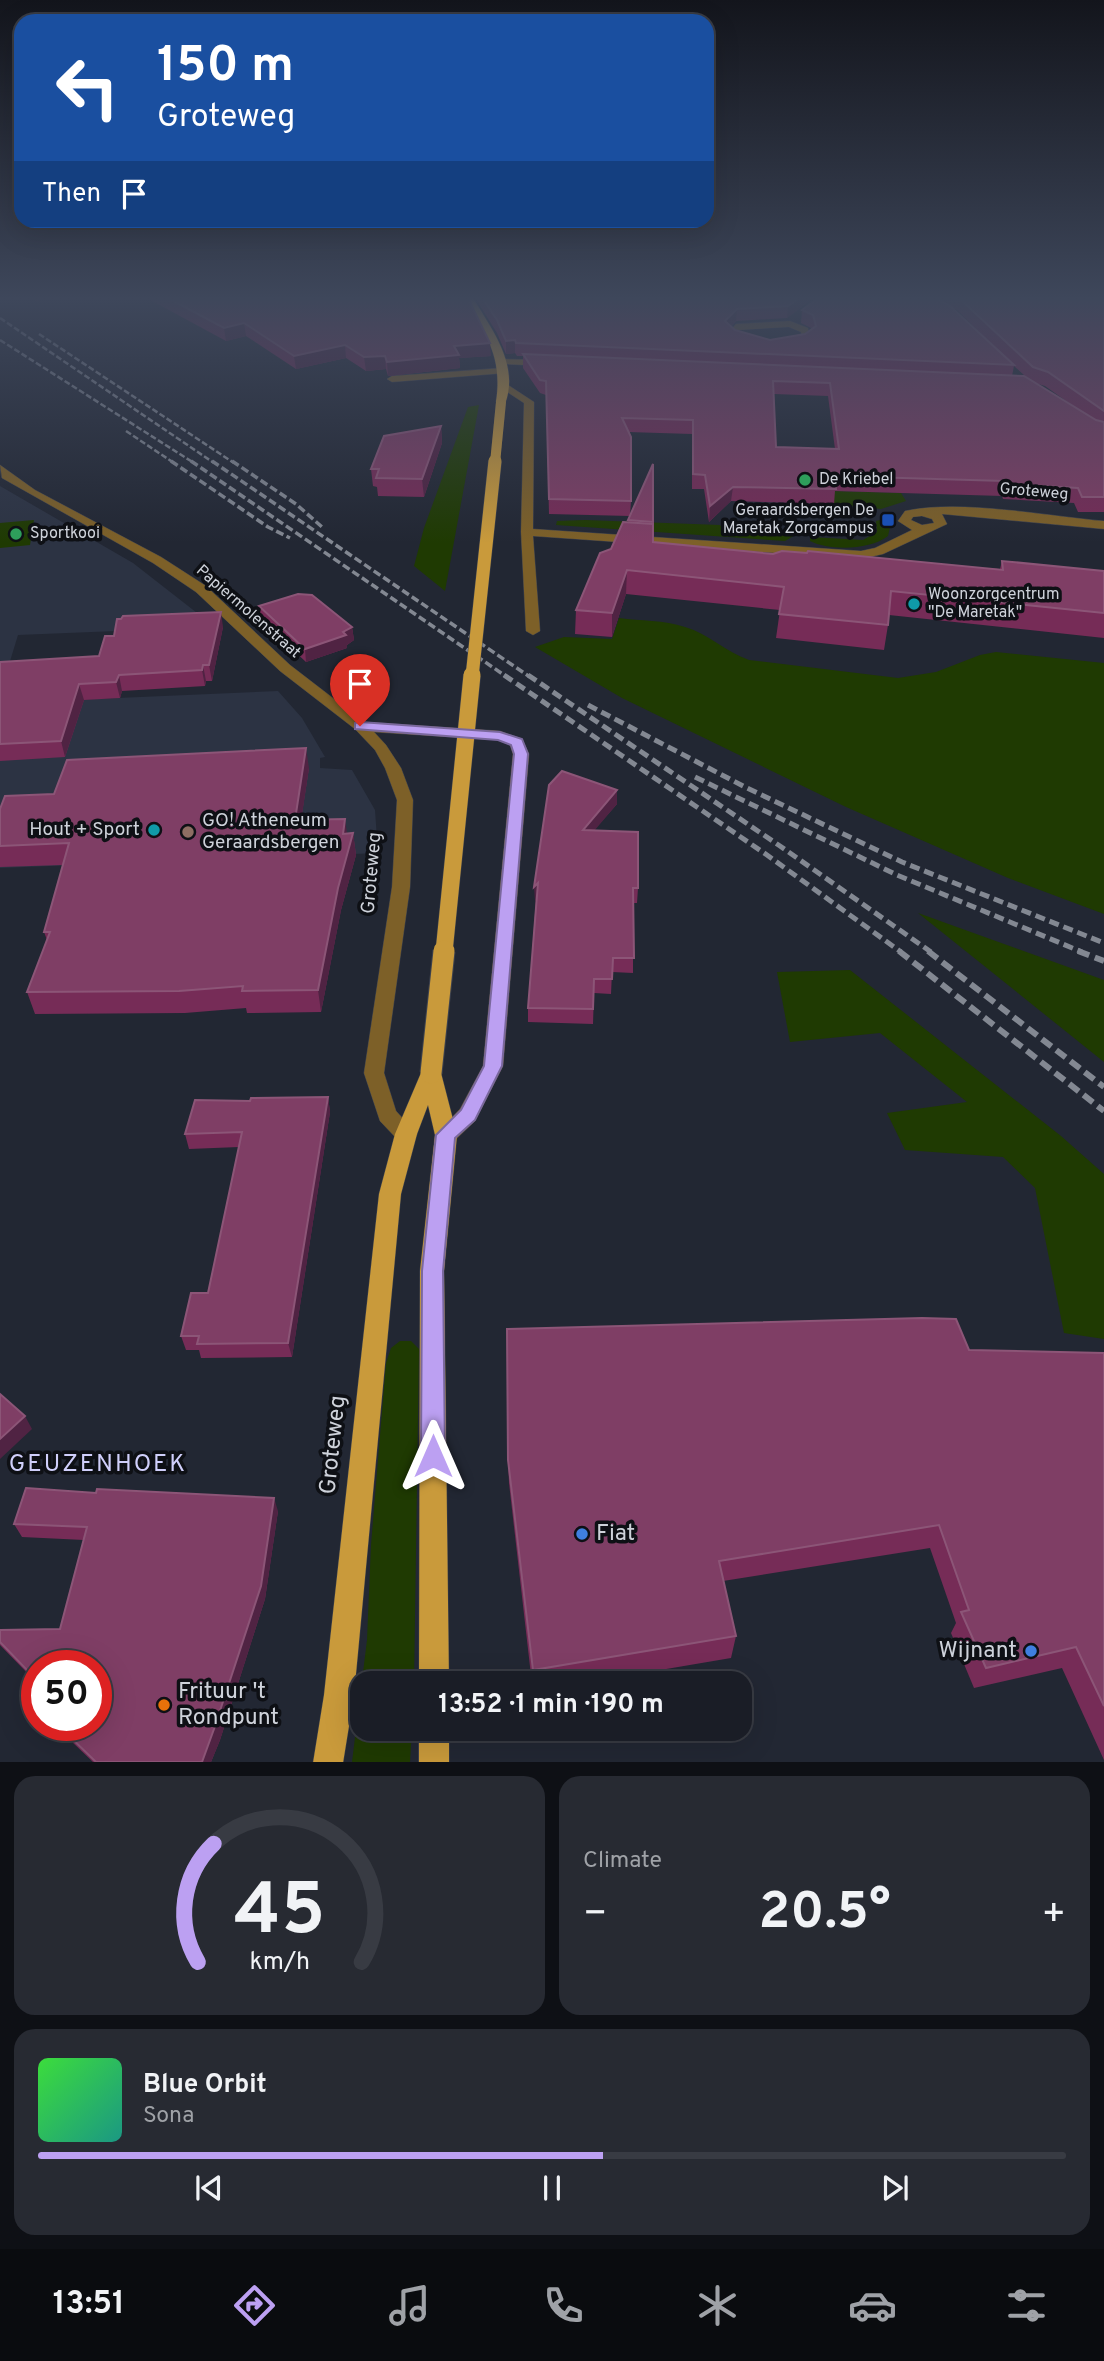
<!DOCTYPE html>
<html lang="en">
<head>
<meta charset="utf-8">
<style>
  body { margin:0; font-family:Overpass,sans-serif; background:#272a32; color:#f1f3f6; height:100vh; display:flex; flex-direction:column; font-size:26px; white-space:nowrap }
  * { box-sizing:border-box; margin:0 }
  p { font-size:23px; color:#9fa2a7 }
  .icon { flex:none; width:38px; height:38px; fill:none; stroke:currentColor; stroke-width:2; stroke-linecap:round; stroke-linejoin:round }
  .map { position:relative; height:1762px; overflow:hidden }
  .panel { display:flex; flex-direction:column; gap:14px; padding:14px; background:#0e1015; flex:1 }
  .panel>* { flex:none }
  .guide { position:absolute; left:14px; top:14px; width:700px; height:214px; border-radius:21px; box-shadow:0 7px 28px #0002,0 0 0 2px #383b43; background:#1a4fa0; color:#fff; overflow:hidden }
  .speed { position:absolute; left:21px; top:1650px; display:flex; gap:14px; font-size:35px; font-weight:700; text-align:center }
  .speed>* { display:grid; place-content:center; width:91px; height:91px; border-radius:50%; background:#1a1d26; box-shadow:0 7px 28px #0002,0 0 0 2px #383b43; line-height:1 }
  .speed .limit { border:10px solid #d22; background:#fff; color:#111 }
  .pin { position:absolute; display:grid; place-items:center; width:60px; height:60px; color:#fff; margin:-72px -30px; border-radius:50% 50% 50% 0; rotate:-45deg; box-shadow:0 0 7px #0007 }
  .pin .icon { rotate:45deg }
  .me { position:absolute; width:77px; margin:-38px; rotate:0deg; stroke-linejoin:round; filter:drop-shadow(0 0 5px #0008) }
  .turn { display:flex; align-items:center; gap:24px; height:147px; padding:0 28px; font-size:32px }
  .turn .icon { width:91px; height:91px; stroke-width:2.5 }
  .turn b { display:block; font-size:49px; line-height:60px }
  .then { display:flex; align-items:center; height:66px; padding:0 28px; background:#0003; gap:14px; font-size:26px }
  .big { font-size:52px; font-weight:700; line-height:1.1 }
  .panel .tile { flex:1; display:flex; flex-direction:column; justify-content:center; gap:10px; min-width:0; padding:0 24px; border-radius:21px; background:#272a32 }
  .panel .dial { align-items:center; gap:0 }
  .dial svg { height:182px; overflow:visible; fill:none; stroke:#383b43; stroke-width:7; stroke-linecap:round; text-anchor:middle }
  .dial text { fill:#f1f3f6; stroke:none }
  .song { display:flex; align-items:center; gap:21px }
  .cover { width:84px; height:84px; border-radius:10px; background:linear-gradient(135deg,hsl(120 70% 55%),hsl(170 70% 35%)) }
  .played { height:7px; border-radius:4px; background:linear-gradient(90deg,#bca0f2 55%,#383b43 55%) }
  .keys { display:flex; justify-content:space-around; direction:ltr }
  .heat { display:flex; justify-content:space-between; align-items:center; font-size:38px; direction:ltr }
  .panel .tiles { flex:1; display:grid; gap:14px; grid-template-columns:1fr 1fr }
  .tile:last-child { grid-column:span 2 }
  .trip { position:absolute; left:350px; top:1671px; width:402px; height:70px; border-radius:21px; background:#1a1d26; box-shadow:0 7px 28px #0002,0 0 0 2px #383b43; font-weight:700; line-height:70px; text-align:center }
  .tab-bar { display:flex; height:112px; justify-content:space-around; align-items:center; background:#0a0c0f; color:#9fa2a7 }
  .tab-bar .icon { width:49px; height:49px }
  .tab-bar .selected { color:#bca0f2 }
  .tab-bar b { font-size:32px; color:#f1f3f6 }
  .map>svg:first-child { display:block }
  .built { fill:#2c3343 }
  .green { fill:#1f3a02 }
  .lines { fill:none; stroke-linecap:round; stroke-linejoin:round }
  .minor-casing { stroke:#3e424e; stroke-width:1 }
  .major-casing { stroke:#3e424e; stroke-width:1 }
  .minor { fill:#7d6028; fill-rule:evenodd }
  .major { fill:#c99a3b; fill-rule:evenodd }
  .rail-far3 { stroke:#838892; stroke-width:2.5; stroke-dasharray:6 2.5; stroke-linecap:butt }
  .rail-far2 { stroke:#838892; stroke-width:3.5; stroke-dasharray:8 3.5; stroke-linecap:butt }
  .rail-far1 { stroke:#838892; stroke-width:5; stroke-dasharray:10 5; stroke-linecap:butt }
  .rail { stroke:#838892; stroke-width:6; stroke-dasharray:12 6; stroke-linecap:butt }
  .major-bridge-far3-casing { stroke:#3e424e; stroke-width:10; stroke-linecap:butt }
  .major-bridge-far2-casing { stroke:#3e424e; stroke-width:14; stroke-linecap:butt }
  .major-bridge-far1-casing { stroke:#3e424e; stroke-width:18; stroke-linecap:butt }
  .major-bridge-casing { stroke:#3e424e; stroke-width:23; stroke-linecap:butt }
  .major-bridge-far3 { stroke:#c99a3b; stroke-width:10 }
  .major-bridge-far2 { stroke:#c99a3b; stroke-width:13 }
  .major-bridge-far1 { stroke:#c99a3b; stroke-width:17 }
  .major-bridge { stroke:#c99a3b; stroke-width:21 }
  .wall { fill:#762c57; fill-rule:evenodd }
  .shaded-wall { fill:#502343 }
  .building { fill:#7f3e65; stroke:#8c5577; stroke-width:2; fill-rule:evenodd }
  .route { fill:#bca0f2; stroke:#7a689d; stroke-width:2 }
  .leisure-dot { fill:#2e9e5b; stroke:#0e1015; stroke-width:2.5 }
  .transit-dot { fill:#1a4fb4; stroke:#0e1015; stroke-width:2.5 }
  .culture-dot { fill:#0f9aa8; stroke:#0e1015; stroke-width:2.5 }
  .education-dot { fill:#8d6e63; stroke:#0e1015; stroke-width:2.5 }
  .shop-dot { fill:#3f7fe0; stroke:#0e1015; stroke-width:2.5 }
  .food-dot { fill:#e8710a; stroke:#0e1015; stroke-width:2.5 }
  .labels { text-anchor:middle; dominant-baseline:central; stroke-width:7; stroke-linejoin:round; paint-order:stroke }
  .far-poi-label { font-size:16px; fill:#ced2da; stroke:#0e1015; text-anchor:start }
  .far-street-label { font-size:16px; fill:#ced2da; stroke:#0e1015 }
  .poi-label { font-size:19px; fill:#ced2da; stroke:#0e1015; text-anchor:start }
  .street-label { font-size:19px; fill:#ced2da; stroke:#0e1015 }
  .near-street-label { font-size:23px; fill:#ced2da; stroke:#0e1015 }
  .near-poi-label { font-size:23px; fill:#ced2da; stroke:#0e1015; text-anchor:start }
  .near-neighbourhood-label { font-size:24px; letter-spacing:2px; fill:#d0cffb; stroke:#0e1015 }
</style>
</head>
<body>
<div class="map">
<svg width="1104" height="1763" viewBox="0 0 1104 1763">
  <rect width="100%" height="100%" fill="#222733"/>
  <g class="built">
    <path d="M0,486L133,563L215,627L18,635L0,694Z"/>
    <path d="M278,691L302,718L325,757L320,758V768L352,770L375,810L378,853L0,868V727L48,701Z"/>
  </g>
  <g class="green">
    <path d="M479,405L445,591L414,566L424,528L468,407Z"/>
    <path d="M831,491L901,493L906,501L881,509L833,504Z"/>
    <path d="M34,520L30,545L0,548V523Z"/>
    <path d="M585,520L720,525L722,528L795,535L785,541L556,525L557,521Z"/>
    <path d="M880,520L891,523L888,536C870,550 830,551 810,541V537L863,540L877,532L876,521Z"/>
    <path d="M619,618C640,621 664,620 685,627C709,634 726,652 749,660L898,678L936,672L980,655L996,652L1104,663V914L1008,878L846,807L622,698L535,647L564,637L612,639Z"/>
    <path d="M918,913L1104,980V1062Z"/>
    <path d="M850,970L1061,1136L1104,1174V1339L1064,1333L1035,1188L1003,1157L905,1150L887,1113L967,1102L880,1033L790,1042L777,972Z"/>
    <path d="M400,1341H411L419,1349L414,1683L362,1684V1729H412L410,1762H352L367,1640L371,1545L386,1363L391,1348Z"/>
  </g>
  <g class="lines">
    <defs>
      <g id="minor">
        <path d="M790,321L808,328L810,341C785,354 749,355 727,334L736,324ZM789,327L801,332L802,338C782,348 756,347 737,333L739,330Z"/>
        <path d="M500,359L545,360L550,363L545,366L503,364L498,361Z"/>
        <path d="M503,368L508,371L506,373L392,382L387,379L392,376Z"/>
        <path d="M505,383L534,402L533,529L861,551L875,548L912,530L898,521L905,511C960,499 1046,516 1104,521V529L942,514L947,524L883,554L861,559L533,536L540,631L533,635L526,631L521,532L524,403L501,388L500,386ZM922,516L932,519L934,523L922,525L911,520L913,517Z"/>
        <path d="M0,465L35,490L161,557L206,586L290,665L364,722L500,731L522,739L529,754L503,1066L475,1121L454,1141L446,1144L438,1141L435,1135L460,1109L483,1066L513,754L510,745L498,740L374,732L386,745L401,768L413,800L410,887L384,1073L396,1111L417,1134L414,1140L406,1143L398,1140L380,1121L364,1073L392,887L397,800L385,768L375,750L355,729L280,671L196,592L153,563L2,478Z"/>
      </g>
      <g id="major">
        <path d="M464,296H472C491,329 520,364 505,404L496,402C503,355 485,335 464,296Z"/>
        <path d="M431,1065L438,1067L441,1073L457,1135L444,1271L449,1684H419L420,1271L435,1135L428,1105L417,1134L401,1194L354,1695L343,1763H313L324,1695L379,1194L395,1134L421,1073L424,1067Z"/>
        <rect x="419" y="1729" width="30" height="34"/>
      </g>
    </defs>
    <use href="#minor" class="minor-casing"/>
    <use href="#major" class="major-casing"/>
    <use href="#minor" class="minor"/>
    <use href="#major" class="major"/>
    <g class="rail-far3">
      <path d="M0,318L214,463"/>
      <path d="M39,334L234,463"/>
      <path d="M0,340L194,463"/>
      <path d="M126,431L174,463"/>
    </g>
    <g class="rail-far2">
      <path d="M171,461L268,527L290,538"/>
      <path d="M191,461L507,677"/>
      <path d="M212,461L530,677"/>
      <path d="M232,461L296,504L322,527"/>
    </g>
    <g class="rail-far1">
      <path d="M504,675L767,855L901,952"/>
      <path d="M528,675L780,846L931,952"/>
      <path d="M588,705L745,787L902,862L1104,943"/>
      <path d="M695,777L897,875L1082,952"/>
    </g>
    <g class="rail">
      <path d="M899,951L1104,1111"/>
      <path d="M928,951L1104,1087"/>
      <path d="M1078,951L1104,961"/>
    </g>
    <defs>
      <path id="major-bridge-far3" d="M495,463L501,402"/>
      <path id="major-bridge-far2" d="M472,677L495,461"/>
      <path id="major-bridge-far1" d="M444,952L472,675"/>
      <path id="major-bridge" d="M431,1073L444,951"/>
    </defs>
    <use href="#major-bridge-far3" class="major-bridge-far3-casing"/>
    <use href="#major-bridge-far2" class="major-bridge-far2-casing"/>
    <use href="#major-bridge-far1" class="major-bridge-far1-casing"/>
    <use href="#major-bridge" class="major-bridge-casing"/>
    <use href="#major-bridge-far3" class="major-bridge-far3"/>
    <use href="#major-bridge-far2" class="major-bridge-far2"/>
    <use href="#major-bridge-far1" class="major-bridge-far1"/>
    <use href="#major-bridge" class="major-bridge"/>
  </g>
  <g class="wall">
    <path d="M20,296H57L36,301L31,298L25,299Z"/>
    <path d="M143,296H467L491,356L459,358L460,368L388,376L386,369L366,371L346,358L296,369L246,336L226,341Z"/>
    <path d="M474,296H1104V512H1078L1074,503L1003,499L1002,496L835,491L834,504L731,501L709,522L704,489H692V434L628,432L631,501L630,516L549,514L546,395L540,393L523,368V356H517L515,353L506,354L497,333ZM820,297L802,310L801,323L811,328L812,329L805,334L770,340L735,330L731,327L736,321L787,318L813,298ZM952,308L957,310L994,347ZM1014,366L1025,376H1012ZM1035,383L1045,386L1076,408ZM774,394L828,396L835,449L776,447Z"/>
    <path d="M441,426L442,443L424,497L378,496L377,487L373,486L371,469Z"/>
    <path d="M653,464V542L773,554L1000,569L1002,561L1104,571V638L889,615L888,625L884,650L776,638L780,610L626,594L612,637L575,634L576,610L628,522Z"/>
    <path d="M259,606L352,627L354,640L347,645V648L306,662L261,620Z"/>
    <path d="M223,627L212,681H206L205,686L122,691L120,698L84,700L65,757L0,761V662L99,656Z"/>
    <path d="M309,768L301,820L347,834L353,833L356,855L341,910L321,1012L247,1013L246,1008L185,1013L35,1014L27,992L47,940L44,932L63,865L0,867V809L54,794Z"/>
    <path d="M617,790V804L594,830L638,888L637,903H633V973L612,972L611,994L594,993L593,1024L528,1022V1008L536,899L535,901Z"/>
    <path d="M328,1097L330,1112L292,1357L201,1358L199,1350H186L181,1336L208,1293L239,1147L189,1149L185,1134L250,1101Z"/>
    <path d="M969,1350L1104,1353V1760L1062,1668L974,1688L951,1633L956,1623L930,1548L723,1581L736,1636L731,1658L578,1684H532L509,1483L508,1460Z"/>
    <path d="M278,1511L265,1599L220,1740L211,1762H93L70,1740L60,1726L34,1680L0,1645V1630L60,1629L84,1540L22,1537L14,1524Z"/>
  </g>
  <g class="shaded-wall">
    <path d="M34,296H57L36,301Z"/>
    <path d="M802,296H824L813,298L787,318L788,306Z"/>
    <path d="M737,309L736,321L724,334L725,321Z"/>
    <path d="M244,323L246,336L226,341L224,328Z"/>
    <path d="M515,340V353L506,354V341Z"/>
    <path d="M490,343L491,356L459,358L460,368L388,376L387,362L454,346Z"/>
    <path d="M345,345L346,358L296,369L294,356Z"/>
    <path d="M385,356L386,369L366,371L364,357Z"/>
    <path d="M441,426L442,443L424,497L422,479Z"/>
    <path d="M733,487L731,501L709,522L710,506Z"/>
    <path d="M627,570L626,594L612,637V613Z"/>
    <path d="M221,612L223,627L212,681L209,665Z"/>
    <path d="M352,627L354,640L347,645V648L306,662L305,649L343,632Z"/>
    <path d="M203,665L206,681L205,686L202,670Z"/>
    <path d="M119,675L122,691L120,698L116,682Z"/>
    <path d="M79,684L84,700L65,757L61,741Z"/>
    <path d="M306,748L309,768L298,842L295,820Z"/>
    <path d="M617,790V804L583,844V830Z"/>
    <path d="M345,819L348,840L343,834Z"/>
    <path d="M353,833L356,855L341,910L321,1012L318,990L338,888Z"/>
    <path d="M538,883V897L535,901L534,887Z"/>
    <path d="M328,1097L330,1112L292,1357L288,1343Z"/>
    <path d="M25,1416L32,1429L0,1459V1439Z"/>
    <path d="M274,1498L278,1511L265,1599L220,1740L211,1762H202Z"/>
  </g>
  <g class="building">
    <path d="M164,296H467L490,343L454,346L459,355L387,362L385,356L364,357L345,345L294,356L244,323L224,328Z"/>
    <path d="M481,296H802L788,306L737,309L725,321L735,330L770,340L805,334L816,326L813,315L802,310L821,296H932L950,306L1014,365L516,343L515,340L506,341L497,320Z"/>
    <path d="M956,296H1104V411L1048,372L1033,367L959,298Z"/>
    <path d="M523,354L1024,376L1096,420L1104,422V497H1082L1078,488L1007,484L1005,481L834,476L836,489L733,487L710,506L705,475L693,474V420L622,418L631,437V501L549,499L546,381L540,380ZM773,381L830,383L839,449L776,447Z"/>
    <path d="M441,426L422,479L376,478L379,469H371L384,436Z"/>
    <path d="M653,464V522L628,520Z"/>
    <path d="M623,522L653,524V542L773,554L782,551L807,553L808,551L1003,570L1002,561L1104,571V613L891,591L888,625L779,614L784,587L627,570L612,613L576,610L600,553L611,549Z"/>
    <path d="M298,594L312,595L352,627L343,632L346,635L305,649L259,606Z"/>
    <path d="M221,612L209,665H203L202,670L119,675L116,682L79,684L61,741L0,744V662L99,656L105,636H114L117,619H121L123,616Z"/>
    <path d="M306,748L295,820L345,819L343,834L353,833L338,888L318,990L242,991L243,986L179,991L27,992L50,932H44L69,843L0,846V809L5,796L54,794L67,760Z"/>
    <path d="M562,771L617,790L583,830L638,832V888H633L634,958H613L612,979H594L593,1009L528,1008L538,883L534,887L549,785Z"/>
    <path d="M328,1097L288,1343L197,1344L199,1336H181L191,1293H208L242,1132L185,1134L195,1100L250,1101L251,1098Z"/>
    <path d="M922,1318L956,1319L969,1350L1104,1353V1706L1076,1647L986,1668L961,1612L969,1610L939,1525L719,1561L736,1636L533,1670L508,1460L507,1329Z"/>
    <path d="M0,1394L25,1416L0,1439Z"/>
    <path d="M26,1488L96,1493L97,1489L274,1498L261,1586L214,1729L202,1762H96L62,1729L60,1726H96V1666H37V1686L29,1672L0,1642V1630L60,1629L87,1527L14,1524Z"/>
  </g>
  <linearGradient id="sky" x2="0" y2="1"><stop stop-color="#13151c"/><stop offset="0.55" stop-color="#3e475b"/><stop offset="1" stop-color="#3e475b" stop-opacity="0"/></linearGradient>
  <rect width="1104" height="543" fill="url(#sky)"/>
  <path class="route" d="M360,722L500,732L522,739L528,754L502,1066L475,1120L455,1138L443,1271L445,1456L442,1465L433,1468L425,1465L421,1456L422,1271L436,1135L461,1110L484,1066L514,754L511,745L498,740L355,729V723Z"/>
  <g class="leisure-dot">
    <circle cx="805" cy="480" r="7"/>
    <circle cx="16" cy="534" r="7"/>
  </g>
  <rect class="transit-dot" x="881" y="513" width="14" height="14" rx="3.5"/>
  <g class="culture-dot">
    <circle cx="914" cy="604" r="7"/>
    <circle cx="154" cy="830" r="7"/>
  </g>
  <circle class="education-dot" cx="188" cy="832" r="7"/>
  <g class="shop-dot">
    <circle cx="582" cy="1534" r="7"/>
    <circle cx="1031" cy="1651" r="7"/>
  </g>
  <circle class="food-dot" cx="164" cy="1705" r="7"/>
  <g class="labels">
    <g class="far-poi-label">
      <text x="819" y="480">De Kriebel</text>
      <text x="874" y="511" text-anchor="end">Geraardsbergen De<tspan x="874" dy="18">Maretak Zorgcampus</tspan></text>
      <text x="30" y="534">Sportkooi</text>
      <text x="928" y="595">Woonzorgcentrum<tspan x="928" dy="18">"De Maretak"</tspan></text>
    </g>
    <g class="far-street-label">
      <text transform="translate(1034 492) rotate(5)">Groteweg</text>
      <text transform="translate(248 612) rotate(41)">Papiermolenstraat</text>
    </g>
    <g class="poi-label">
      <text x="202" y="821">GO! Atheneum<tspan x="202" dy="22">Geraardsbergen</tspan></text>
      <text x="140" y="830" text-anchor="end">Hout + Sport</text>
    </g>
    <g class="street-label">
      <text transform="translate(372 873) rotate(-85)">Groteweg</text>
    </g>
    <g class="near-street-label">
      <text transform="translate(334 1445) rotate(-84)">Groteweg</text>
    </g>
    <g class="near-poi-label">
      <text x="596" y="1534">Fiat</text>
      <text x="1017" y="1651" text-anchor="end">Wijnant</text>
      <text x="178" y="1692">Frituur 't<tspan x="178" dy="26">Rondpunt</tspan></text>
    </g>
    <g class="near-neighbourhood-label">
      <text x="98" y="1465">GEUZENHOEK</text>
    </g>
  </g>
</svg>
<div class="speed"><div class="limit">50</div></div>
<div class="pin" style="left:360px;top:726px;background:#d93025"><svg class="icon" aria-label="arrive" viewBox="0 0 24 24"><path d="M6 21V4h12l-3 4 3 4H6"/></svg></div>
<svg class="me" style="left:433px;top:1456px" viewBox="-20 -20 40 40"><path d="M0-17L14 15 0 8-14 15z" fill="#bca0f2" stroke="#fff" stroke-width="4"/></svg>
<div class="trip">13:52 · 1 min · 190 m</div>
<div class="guide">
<div class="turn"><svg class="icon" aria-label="left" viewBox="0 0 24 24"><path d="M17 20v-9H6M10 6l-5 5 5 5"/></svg><div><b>150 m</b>Groteweg</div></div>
<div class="then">Then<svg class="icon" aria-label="arrive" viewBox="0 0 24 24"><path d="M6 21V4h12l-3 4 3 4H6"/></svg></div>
</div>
</div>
<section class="panel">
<div class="tiles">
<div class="tile dial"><svg viewBox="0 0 100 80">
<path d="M14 69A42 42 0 1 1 86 69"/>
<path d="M14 69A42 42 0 0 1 21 17" stroke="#bca0f2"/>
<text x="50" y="56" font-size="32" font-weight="700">45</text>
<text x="50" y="72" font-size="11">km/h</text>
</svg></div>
<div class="tile"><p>Climate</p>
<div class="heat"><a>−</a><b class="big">20.5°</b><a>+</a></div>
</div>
<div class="tile">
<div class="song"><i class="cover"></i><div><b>Blue Orbit</b><p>Sona</p></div></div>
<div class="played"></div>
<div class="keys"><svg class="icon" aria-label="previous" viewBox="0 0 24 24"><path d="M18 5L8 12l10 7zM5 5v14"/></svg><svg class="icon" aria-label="pause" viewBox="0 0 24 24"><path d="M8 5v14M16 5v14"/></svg><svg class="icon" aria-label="next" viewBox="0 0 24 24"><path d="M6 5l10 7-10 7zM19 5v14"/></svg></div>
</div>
</div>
</section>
<nav class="tab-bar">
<b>13:51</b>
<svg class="icon selected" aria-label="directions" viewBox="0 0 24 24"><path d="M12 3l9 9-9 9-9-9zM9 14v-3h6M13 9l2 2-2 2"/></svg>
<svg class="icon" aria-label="music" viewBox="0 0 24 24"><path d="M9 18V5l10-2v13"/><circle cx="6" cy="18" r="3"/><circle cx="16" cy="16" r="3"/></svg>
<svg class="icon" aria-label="phone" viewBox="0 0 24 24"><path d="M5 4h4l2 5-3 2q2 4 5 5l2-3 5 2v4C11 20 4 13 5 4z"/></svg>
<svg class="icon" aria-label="climate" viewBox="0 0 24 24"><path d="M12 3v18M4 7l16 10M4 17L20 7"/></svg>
<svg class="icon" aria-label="car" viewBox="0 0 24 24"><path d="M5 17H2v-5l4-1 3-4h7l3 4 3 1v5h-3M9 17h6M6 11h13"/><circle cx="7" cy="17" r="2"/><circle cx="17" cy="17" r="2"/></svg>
<svg class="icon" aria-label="filters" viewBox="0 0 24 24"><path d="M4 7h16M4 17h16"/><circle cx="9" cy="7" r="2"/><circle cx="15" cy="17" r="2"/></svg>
</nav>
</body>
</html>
